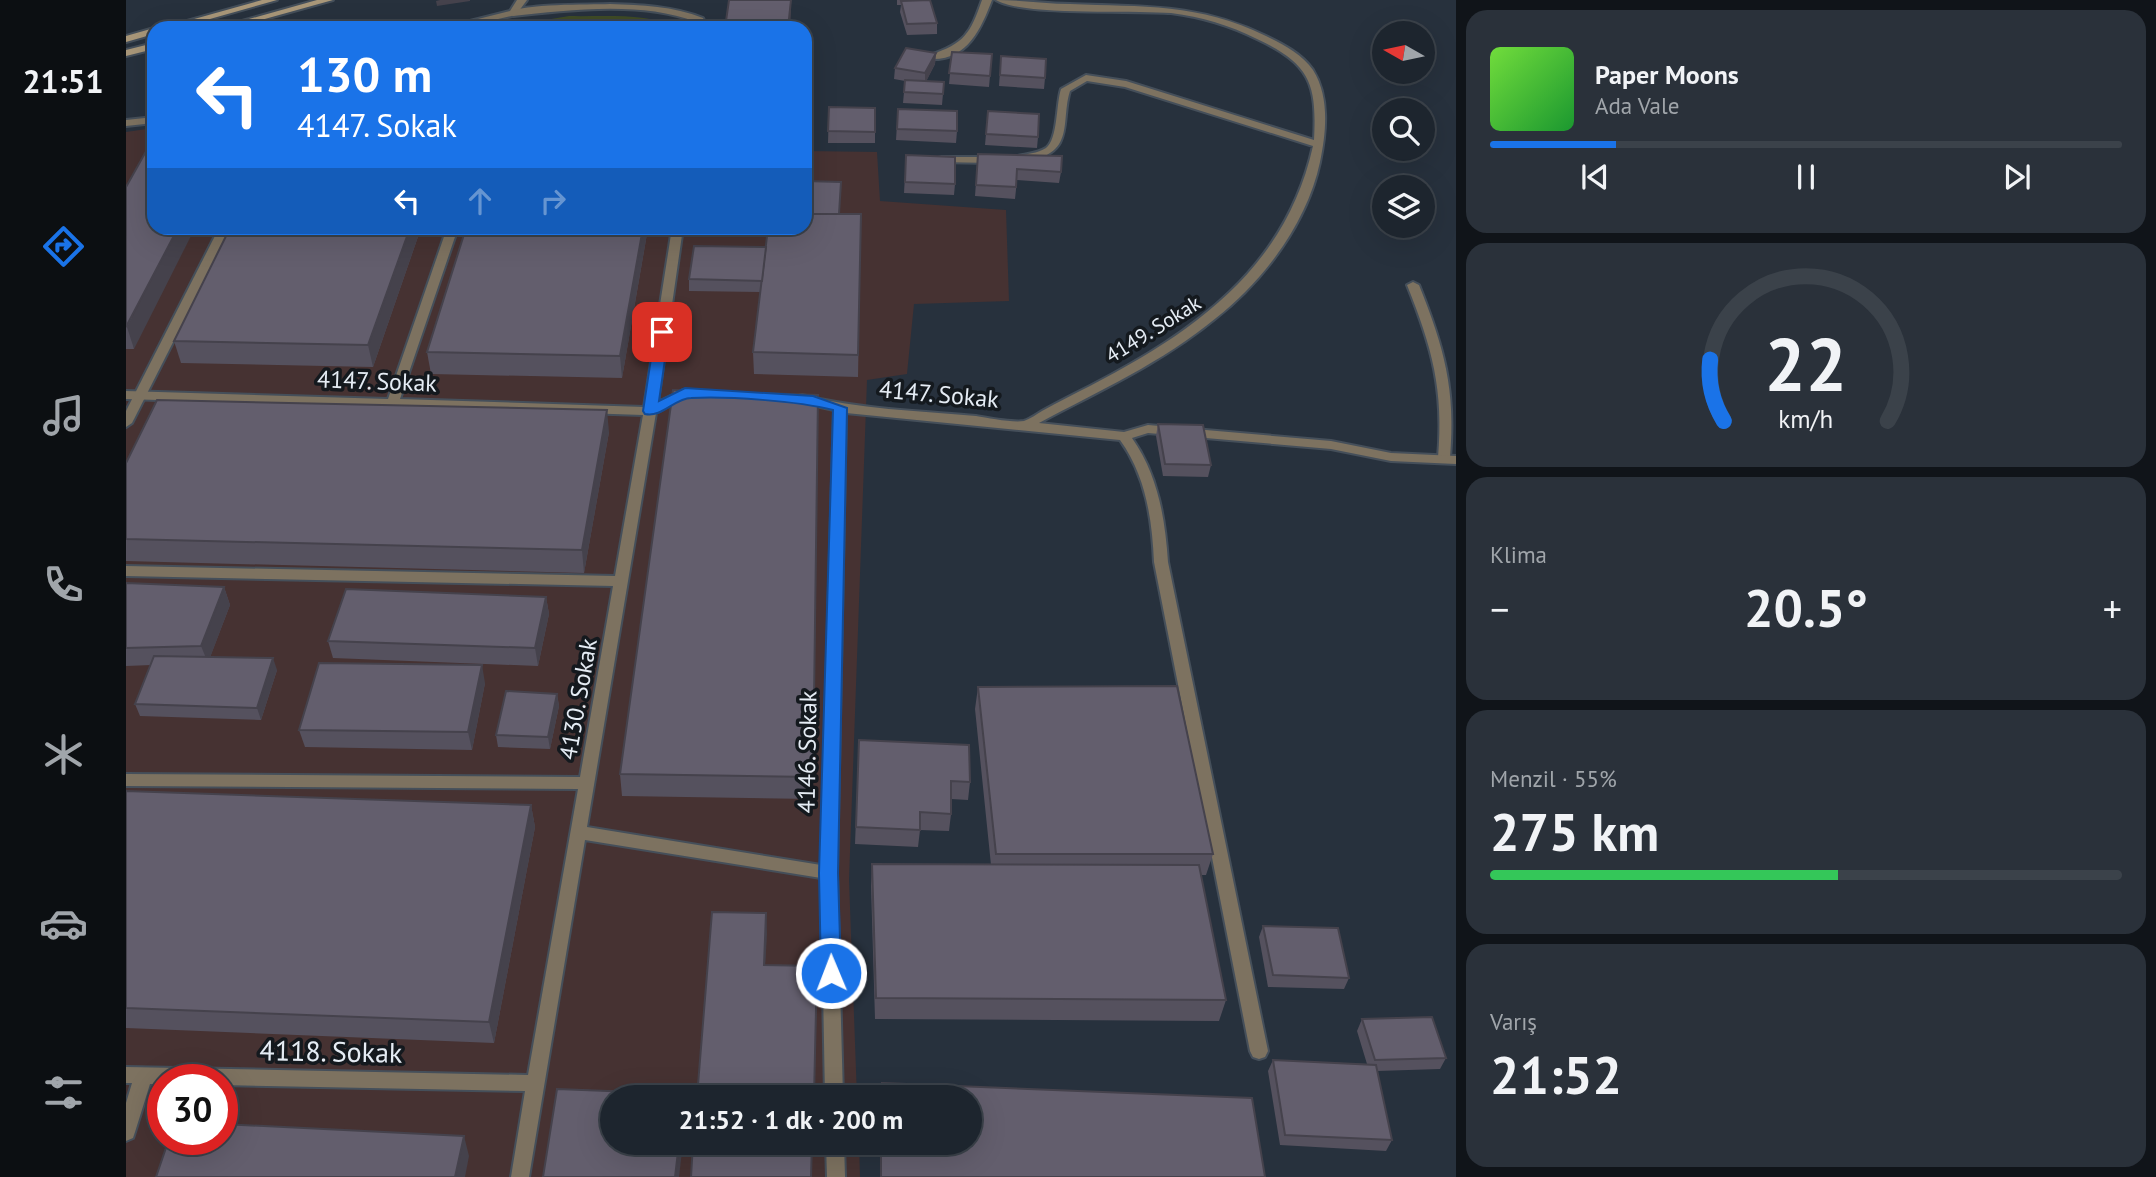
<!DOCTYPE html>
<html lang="tr">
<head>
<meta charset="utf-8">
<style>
  body { margin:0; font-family:"PT Sans",sans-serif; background:#2a313a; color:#f1f3f6; height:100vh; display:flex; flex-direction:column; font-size:26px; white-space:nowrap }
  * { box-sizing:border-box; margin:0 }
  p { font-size:23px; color:#a0a5aa }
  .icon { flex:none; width:38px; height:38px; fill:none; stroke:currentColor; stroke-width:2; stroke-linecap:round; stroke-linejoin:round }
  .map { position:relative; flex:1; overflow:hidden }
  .side { display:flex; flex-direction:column; gap:10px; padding:10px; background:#101419; width:700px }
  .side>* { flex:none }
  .guide { position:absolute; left:21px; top:21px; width:665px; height:214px; border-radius:21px; box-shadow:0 7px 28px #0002,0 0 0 2px #3b424a; background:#1a73e8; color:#fff; overflow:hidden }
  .needle { width:46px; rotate:279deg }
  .tools { position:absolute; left:1246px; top:21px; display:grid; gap:14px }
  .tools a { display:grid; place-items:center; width:63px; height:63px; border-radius:50%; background:#1d252e; box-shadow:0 7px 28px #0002,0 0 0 2px #3b424a; font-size:35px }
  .speed { position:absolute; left:21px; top:1064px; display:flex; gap:14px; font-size:35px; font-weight:700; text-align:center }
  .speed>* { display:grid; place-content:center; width:91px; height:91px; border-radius:50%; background:#1d252e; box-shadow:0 7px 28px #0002,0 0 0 2px #3b424a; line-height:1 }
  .speed .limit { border:10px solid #d22; background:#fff; color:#111 }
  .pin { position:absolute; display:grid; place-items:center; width:60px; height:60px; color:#fff; margin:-30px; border-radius:14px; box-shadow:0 4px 10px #0006 }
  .me { position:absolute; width:77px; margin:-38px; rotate:359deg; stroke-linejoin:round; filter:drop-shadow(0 0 5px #0008) }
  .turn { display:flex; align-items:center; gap:24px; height:147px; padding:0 35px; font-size:32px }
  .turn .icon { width:91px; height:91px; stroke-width:2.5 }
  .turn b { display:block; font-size:49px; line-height:60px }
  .lanes { display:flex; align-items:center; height:66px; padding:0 35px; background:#0003; justify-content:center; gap:35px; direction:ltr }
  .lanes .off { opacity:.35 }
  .big { font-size:52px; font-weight:600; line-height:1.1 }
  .side .widget { flex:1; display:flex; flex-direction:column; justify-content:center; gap:10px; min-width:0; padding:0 24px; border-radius:21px; background:#2a313a }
  .side .dial { align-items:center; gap:0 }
  .dial svg { height:182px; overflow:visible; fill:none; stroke:#3b424a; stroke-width:7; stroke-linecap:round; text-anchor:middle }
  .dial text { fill:#f1f3f6; stroke:none }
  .song { display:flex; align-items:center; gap:21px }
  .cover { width:84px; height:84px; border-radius:10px; background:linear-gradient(135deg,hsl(100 70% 55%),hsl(130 70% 35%)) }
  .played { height:7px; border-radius:4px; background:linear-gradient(90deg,#1a73e8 20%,#3b424a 20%) }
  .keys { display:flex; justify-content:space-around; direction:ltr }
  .heat { display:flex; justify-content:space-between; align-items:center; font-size:38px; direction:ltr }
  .charge { height:10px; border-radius:5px; background:linear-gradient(90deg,#34c759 55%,#3b424a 0) }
  .trip { position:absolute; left:474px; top:1085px; width:382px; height:70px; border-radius:35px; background:#1d252e; box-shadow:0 7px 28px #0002,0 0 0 2px #3b424a; font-weight:600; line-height:70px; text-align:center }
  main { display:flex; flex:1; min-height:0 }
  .tab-bar { display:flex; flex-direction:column; width:126px; justify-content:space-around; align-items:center; background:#0c0f12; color:#a0a5aa }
  .tab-bar .icon { width:49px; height:49px }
  .tab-bar .current { color:#1a73e8 }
  .tab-bar b { font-size:32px; color:#f1f3f6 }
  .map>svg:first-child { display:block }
  .industrial { fill:#463232; fill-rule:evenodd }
  .green { fill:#3f4b26 }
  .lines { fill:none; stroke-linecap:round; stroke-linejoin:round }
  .service-casing { stroke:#454f5a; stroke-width:4 }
  .minor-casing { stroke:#454f5a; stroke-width:4 }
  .tertiary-casing { stroke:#454f5a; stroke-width:4 }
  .secondary-casing { stroke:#454f5a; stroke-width:4 }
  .service { fill:#7d7260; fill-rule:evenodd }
  .minor { fill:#7d7260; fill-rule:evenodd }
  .tertiary { fill:#7d7260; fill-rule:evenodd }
  .secondary { fill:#a99779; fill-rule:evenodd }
  .wall { fill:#55515e }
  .shaded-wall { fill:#45424c }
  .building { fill:#635e6d; stroke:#45424c; stroke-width:2 }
  .route { fill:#1a73e8; stroke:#114b97; stroke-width:2 }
  .labels { text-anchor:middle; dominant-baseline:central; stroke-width:7; stroke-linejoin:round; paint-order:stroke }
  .far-street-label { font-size:21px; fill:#e5ecf4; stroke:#14191e }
  .street-label { font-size:24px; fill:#e5ecf4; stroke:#14191e }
  .near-street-label { font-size:28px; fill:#e5ecf4; stroke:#14191e }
</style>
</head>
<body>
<main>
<nav class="tab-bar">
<b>21:51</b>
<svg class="icon current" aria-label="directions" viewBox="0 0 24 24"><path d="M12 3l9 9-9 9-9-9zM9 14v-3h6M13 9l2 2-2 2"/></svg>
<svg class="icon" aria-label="music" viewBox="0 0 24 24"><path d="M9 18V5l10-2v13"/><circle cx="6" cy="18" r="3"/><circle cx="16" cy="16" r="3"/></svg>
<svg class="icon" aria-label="phone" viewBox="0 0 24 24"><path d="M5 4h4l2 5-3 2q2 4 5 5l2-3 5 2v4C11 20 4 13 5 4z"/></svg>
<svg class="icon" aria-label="climate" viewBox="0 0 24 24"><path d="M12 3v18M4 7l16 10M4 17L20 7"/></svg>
<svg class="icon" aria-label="car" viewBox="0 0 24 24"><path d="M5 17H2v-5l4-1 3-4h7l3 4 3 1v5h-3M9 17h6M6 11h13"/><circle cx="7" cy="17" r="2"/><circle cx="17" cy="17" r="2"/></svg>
<svg class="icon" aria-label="filters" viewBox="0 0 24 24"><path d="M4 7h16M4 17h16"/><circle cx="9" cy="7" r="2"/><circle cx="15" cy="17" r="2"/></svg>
</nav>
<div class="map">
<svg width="1330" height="1177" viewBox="0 0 1330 1177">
  <rect width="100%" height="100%" fill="#27313d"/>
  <path class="industrial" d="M28,128V228H679V151L751,152L754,201L880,210L883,301L788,304L781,374L741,380L723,880L731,1097H486V1143H733L734,1177H0V132ZM37,1080H96V1139H37Z"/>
  <path class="green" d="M443,16C476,17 522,12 552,28H372Z"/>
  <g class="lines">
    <defs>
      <path id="service" d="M1287,282L1293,285C1318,347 1330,390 1324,458L1318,462L1312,458C1318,390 1306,347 1281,285Z"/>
      <g id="minor">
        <path d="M856,0H866C855,29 841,61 804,59V55C839,43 844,34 856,0Z"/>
        <path d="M870,0C895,0 920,4 944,4C1017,7 1073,3 1140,36C1157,44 1176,54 1187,70C1204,97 1200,133 1194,162C1181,223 1138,280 1090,318C1037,362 973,391 913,423L998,432L1022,425L1205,441L1265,453L1330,456V464L1265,461L1205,449L1022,433L1006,438C1032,475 1039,518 1042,562L1142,1051L1139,1057L1133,1059L1127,1057L1124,1051L1028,562C1026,519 1020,476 994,440L720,413L711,873L717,1097H699L695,878L459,840L403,1177H385L399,1091L96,1085V1080H37V1084H24L9,1132L7,1138L0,1141V1103L6,1083H0V1067L402,1075L452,789L0,786V774L454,777L487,586L0,576V566L489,576L517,415L271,407L266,409L261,407L0,399V391L262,399L321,228H332L274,399L518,407L546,228H557L532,402L557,390H565L567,393L530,413L461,827L695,865L708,410L672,402L670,399L672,396L676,395C733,409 792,411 850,416C862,418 887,423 898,421C904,419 911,414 916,411C932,402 948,394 964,386C1068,332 1160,268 1187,146L999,87L961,81L944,91C935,119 948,150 909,159C902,160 895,162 887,161V157C898,154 911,154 920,148C932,139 930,104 935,89L960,75L1000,81L1188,140C1191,83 1184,64 1131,39C1103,25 1076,17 1045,13C1008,10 896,16 870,0Z"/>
        <path d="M484,4C516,5 547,6 577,18L581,28H571L570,22C516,1 443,10 387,16L382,13C398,3 462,5 484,4Z"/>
        <path d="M28,117V123L0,126V120Z"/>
        <path d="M816,157H867L872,160L867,163L812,162V158Z"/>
        <path d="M700,1143H718L719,1177H701Z"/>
      </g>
      <g id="tertiary">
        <path d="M391,0H401L390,15L333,28H316L384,11Z"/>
        <path d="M93,228H105L6,423L0,427V411Z"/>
      </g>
      <g id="secondary">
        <path d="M136,0H151L52,28H36Z"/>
        <path d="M191,0H207L107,28H91Z"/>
        <path d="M28,28V34L0,42V36Z"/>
        <path d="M28,43V49L0,56V50Z"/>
      </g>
    </defs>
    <use href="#service" class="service-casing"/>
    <use href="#minor" class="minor-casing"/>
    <use href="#tertiary" class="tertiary-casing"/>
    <use href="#secondary" class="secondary-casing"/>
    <use href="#service" class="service"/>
    <use href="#minor" class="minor"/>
    <use href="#tertiary" class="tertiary"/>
    <use href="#secondary" class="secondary"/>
  </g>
  <g class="wall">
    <path d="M771,0H804L811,23V34L781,35L774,12L775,5H771Z"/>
    <path d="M826,52L866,54L863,87L823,84Z"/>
    <path d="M810,53L809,64L800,81L818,82L816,105L777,103L779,81L768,79L769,68Z"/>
    <path d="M875,56L919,78L918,89L873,86Z"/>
    <path d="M703,107L749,108V143H702Z"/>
    <path d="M772,109L831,131L830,143L770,140Z"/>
    <path d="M862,111L912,137L911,148L859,145Z"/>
    <path d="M852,154L935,172L933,183L891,180L889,199L849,196Z"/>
    <path d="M780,155L829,184L828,195L778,193Z"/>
    <path d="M0,183L8,349H0Z"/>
    <path d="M713,214H735L732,377L628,374L627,352L634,292L563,291V279L640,247L641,235L571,233V228H679Z"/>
    <path d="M295,228L247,367L55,363L48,341Z"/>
    <path d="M522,228L496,378L305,374L301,352Z"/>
    <path d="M692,395L687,799L496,796L494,774Z"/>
    <path d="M1032,424L1085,465L1082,477L1037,476L1030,436Z"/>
    <path d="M483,432L458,573L0,561V463Z"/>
    <path d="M0,583L98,587L104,605L84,657L151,670L135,720L14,716L9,704L25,665L0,666Z"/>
    <path d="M420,597L423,614L412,666L207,658L202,641Z"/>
    <path d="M359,683L346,750L179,747L173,730Z"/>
    <path d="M852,687L1087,854L1080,875H1075L1100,1000L1093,1021L749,1019L745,886L746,864L865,865L849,709Z"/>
    <path d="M431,694L433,706L424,749L372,747L370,735Z"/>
    <path d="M733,740L844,782L842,800L825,799V814L823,831L794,830L792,847L729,844Z"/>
    <path d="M0,791L405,805L409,827L368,1043L0,1028Z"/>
    <path d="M1137,926L1223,978L1218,989L1142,987L1133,937Z"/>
    <path d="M1236,1019L1320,1058L1314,1069L1251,1071L1266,1140L1260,1151L1154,1145L1142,1071L1147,1060L1241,1064L1231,1031Z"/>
    <path d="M756,1083L1126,1098L1139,1177H754V1143H844V1097H755Z"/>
  </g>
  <g class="shaded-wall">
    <path d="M314,0H344V1L311,6L310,1Z"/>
    <path d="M665,0V13L664,28H662Z"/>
    <path d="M810,53L809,64L799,84V73Z"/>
    <path d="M52,228H69L8,349L1,327Z"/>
    <path d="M284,228H295L247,367L242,345Z"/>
    <path d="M517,228H522L496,378L494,356Z"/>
    <path d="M481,410L483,432L458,573L456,550Z"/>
    <path d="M98,587L104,605L82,663L75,646Z"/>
    <path d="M420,597L423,614L412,666L409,648Z"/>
    <path d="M147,658L151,670L135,720L131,708Z"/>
    <path d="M356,665L359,683L346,750L342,732Z"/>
    <path d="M431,694L433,706L424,749L422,737Z"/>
    <path d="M405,805L409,827L368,1043L363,1022Z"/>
    <path d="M640,913L641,934L638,986V965Z"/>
    <path d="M338,1136L343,1156L339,1177H329Z"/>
    <path d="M553,1143H557L553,1177H549Z"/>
  </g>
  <g class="building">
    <path d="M603,0H665L662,28H599Z"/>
    <path d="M804,0L811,23L781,24L775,1Z"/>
    <path d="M780,48L810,53L799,73L769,68Z"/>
    <path d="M826,52L866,54L864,76L823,73Z"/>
    <path d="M875,56L920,59L919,78L874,75Z"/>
    <path d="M779,80L818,82L817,94L778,92Z"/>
    <path d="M703,107L749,108V132L702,131Z"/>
    <path d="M772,109L831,111V131L771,129Z"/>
    <path d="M862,111L913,114L912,137L860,134Z"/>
    <path d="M28,137V228H52L0,327V187Z"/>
    <path d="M852,154L936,156L935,172L891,169L890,187L850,185Z"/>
    <path d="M780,155L829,157V184L779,182Z"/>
    <path d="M679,181L715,182L713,214H679Z"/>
    <path d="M679,214H735L732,355L627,352L642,228H679Z"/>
    <path d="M104,228H284L242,345L48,341Z"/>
    <path d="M340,228H517L494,356L301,352Z"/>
    <path d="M568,246L640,247L636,281L563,279Z"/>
    <path d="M547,390L692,395L687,777L494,774Z"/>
    <path d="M31,400L481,410L456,550L0,539V463Z"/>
    <path d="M1032,424L1077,425L1085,465L1039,464Z"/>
    <path d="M0,583L98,587L75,646L0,648Z"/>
    <path d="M220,589L420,597L409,648L202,641Z"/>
    <path d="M28,656L147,658L131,708L9,704Z"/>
    <path d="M193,663L356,665L342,732L173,730Z"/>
    <path d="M1051,686L1087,854H870L852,687Z"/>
    <path d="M380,691L431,694L422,737L370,735Z"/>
    <path d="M733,740L843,745L844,782L825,781V814L794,812V830L730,827Z"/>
    <path d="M0,791L405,805L363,1022L0,1008Z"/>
    <path d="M746,864L1073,865L1100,1000L750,998Z"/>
    <path d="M586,912L640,913L638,965L691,966L688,1097H571Z"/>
    <path d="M1137,926L1212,928L1223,978L1147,975Z"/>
    <path d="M1306,1017L1320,1058L1249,1060L1236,1019Z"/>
    <path d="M1147,1060L1250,1065L1266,1140L1159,1135Z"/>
    <path d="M756,1083L1126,1098L1139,1177H755V1143H844V1097H756Z"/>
    <path d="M431,1089L558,1094L557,1097H486V1143H553L549,1177H417Z"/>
    <path d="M96,1124L338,1136L329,1177H30L43,1139H96Z"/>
    <path d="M567,1143H686L685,1177H565Z"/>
  </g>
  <path class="route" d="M536,328L543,332L533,401L559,388L687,396L721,408L712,873L715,973L712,979L705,981L698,979L695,973L693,873L707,410C672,401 601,396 565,398C549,398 536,418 519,414L517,411L529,332Z"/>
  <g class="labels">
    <g class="far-street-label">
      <text transform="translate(1027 329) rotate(-32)">4149. Sokak</text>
    </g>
    <g class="street-label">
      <text transform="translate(251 381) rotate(2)">4147. Sokak</text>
      <text transform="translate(813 394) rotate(5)">4147. Sokak</text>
      <text transform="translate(452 699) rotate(-80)">4130. Sokak</text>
      <text transform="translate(681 752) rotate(-89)">4146. Sokak</text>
    </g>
    <g class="near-street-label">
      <text transform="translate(205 1051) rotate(1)">4118. Sokak</text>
    </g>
  </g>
</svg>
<div class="tools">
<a><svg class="needle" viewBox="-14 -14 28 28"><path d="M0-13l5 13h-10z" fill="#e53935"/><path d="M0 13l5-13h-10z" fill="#a0a5aa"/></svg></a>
<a><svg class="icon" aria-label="search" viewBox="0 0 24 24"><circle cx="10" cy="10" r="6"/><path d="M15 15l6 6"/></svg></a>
<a><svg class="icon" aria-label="layers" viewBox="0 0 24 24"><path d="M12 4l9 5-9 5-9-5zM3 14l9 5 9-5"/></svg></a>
</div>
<div class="speed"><div class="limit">30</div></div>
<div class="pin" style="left:536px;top:332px;background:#d93025"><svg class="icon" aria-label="arrive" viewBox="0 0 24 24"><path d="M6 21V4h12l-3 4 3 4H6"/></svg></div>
<svg class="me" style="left:705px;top:973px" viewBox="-20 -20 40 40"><circle r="17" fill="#1a73e8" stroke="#fff" stroke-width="3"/><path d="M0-11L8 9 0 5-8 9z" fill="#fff"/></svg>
<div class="trip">21:52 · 1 dk · 200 m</div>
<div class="guide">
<div class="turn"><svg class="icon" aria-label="left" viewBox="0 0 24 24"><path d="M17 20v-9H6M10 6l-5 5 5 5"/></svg><div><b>130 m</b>4147. Sokak</div></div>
<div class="lanes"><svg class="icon" aria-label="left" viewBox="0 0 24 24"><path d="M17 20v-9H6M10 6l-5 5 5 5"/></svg><svg class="icon off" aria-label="ahead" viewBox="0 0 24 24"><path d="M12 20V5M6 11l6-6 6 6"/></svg><svg class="icon off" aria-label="right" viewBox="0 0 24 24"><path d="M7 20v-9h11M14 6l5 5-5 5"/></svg></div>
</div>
</div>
<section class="side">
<div class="widget">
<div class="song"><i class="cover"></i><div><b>Paper Moons</b><p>Ada Vale</p></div></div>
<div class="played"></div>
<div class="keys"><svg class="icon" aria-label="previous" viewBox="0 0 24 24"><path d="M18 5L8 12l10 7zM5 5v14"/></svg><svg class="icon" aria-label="pause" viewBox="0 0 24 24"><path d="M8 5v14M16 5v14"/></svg><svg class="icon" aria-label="next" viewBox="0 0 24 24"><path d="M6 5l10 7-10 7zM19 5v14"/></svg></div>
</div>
<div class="widget dial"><svg viewBox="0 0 100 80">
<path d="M14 69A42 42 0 1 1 86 69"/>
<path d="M14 69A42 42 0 0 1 8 42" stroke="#1a73e8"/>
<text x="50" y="56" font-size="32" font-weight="700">22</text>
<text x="50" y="72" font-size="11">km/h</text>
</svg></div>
<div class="widget"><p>Klima</p>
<div class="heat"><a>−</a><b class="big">20.5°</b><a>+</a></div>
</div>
<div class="widget"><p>Menzil · 55%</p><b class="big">275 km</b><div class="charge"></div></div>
<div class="widget"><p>Varış</p><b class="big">21:52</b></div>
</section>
</main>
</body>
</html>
